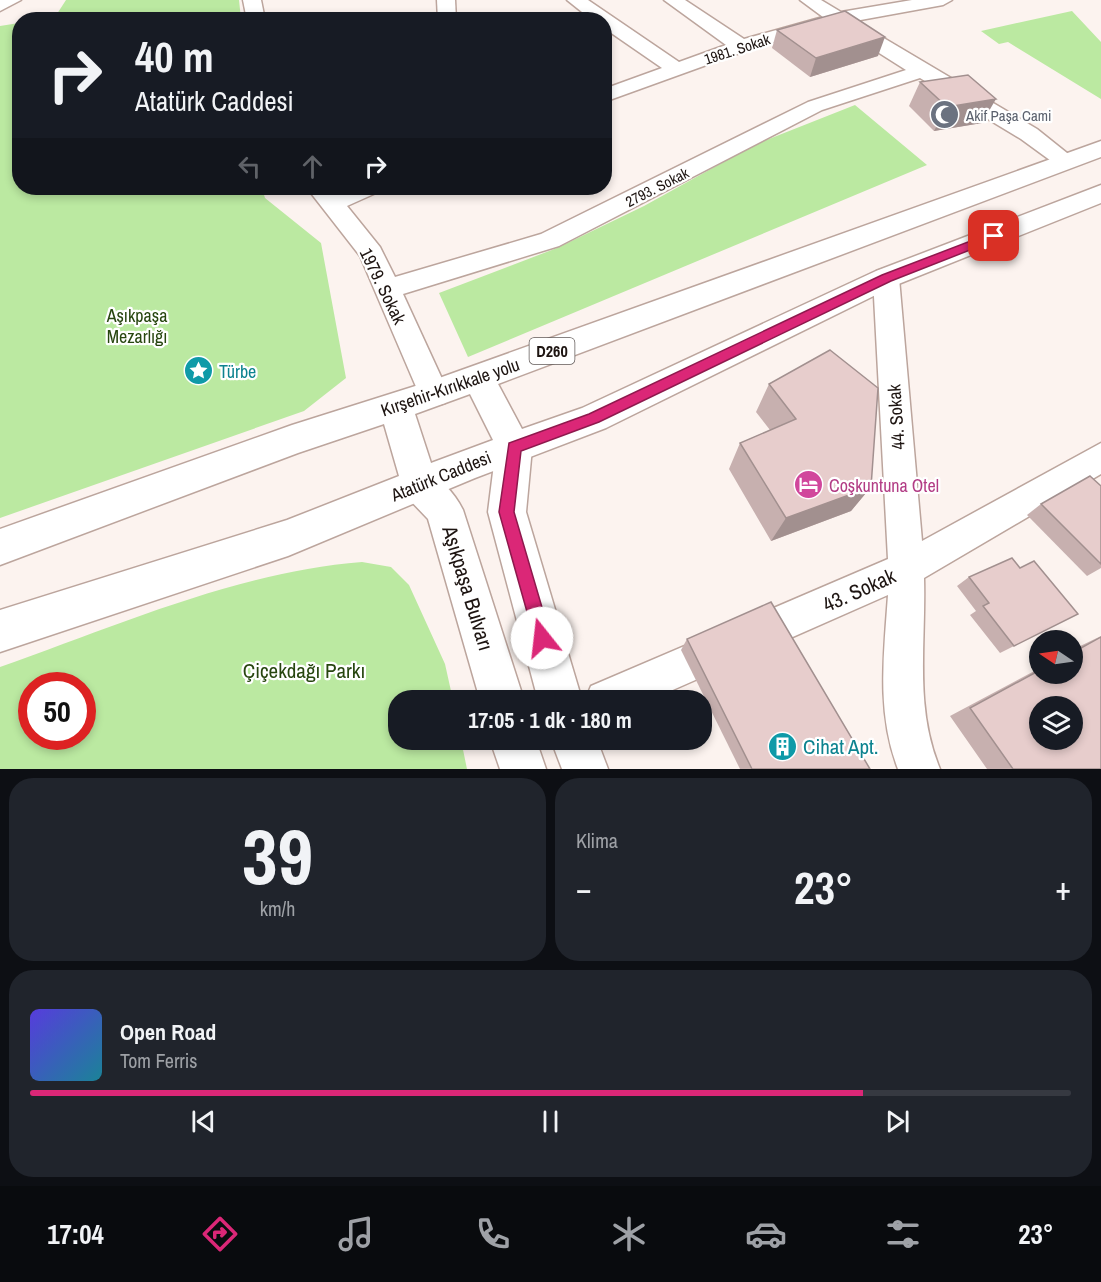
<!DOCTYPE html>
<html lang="tr">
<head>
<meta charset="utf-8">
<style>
  body { margin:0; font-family:"Archivo Narrow",sans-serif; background:#20242c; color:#f1f3f6; height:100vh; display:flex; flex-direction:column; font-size:22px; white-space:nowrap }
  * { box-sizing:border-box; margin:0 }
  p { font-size:20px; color:#9ea1a6 }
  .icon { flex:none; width:33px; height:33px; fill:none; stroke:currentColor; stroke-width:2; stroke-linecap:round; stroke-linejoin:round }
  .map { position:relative; height:769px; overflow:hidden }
  .side { display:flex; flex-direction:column; gap:9px; padding:9px; background:#0d0f14; flex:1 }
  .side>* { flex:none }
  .hud { position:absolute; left:12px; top:12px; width:600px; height:183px; border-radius:24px; box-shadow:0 3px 9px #0003; background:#171b24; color:#f1f3f6; overflow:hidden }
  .needle { width:39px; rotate:283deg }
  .controls { position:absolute; left:1029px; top:630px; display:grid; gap:12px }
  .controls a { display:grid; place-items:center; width:54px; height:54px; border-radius:50%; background:#171b24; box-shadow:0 3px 9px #0003; font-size:30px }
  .speed { position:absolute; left:18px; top:672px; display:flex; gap:12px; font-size:30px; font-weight:700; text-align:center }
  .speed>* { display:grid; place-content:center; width:78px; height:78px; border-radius:50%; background:#171b24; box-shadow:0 3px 9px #0003; line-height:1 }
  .speed .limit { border:9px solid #d22; background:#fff; color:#111 }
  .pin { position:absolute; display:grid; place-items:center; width:51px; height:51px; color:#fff; margin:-26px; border-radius:12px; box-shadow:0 3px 9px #0006 }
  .me { position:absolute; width:66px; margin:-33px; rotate:344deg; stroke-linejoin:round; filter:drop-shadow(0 0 4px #0008) }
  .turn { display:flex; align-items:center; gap:21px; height:126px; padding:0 24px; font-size:27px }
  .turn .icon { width:78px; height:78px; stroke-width:2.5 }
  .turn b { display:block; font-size:42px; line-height:51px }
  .lanes { display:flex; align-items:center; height:57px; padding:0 24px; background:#0003; justify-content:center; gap:30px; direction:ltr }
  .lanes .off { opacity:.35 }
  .big { font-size:45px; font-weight:700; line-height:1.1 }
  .side .tile { flex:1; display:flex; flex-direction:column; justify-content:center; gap:9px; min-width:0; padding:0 21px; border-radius:24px; background:#20242c }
  .side .dial { align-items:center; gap:0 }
  .dial b { font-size:78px; line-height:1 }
  .song { display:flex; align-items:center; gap:18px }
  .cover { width:72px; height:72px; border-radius:9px; background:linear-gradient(135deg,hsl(250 70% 55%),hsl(190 70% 35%)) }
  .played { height:6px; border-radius:3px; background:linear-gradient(90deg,#db2777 80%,#363941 80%) }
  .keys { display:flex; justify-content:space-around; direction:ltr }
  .heat { display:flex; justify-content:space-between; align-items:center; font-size:33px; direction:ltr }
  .side .tiles { flex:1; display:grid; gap:9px; grid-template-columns:1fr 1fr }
  .tile:last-child { grid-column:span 2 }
  .trip { position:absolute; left:388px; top:690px; width:324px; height:60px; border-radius:24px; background:#171b24; box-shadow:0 3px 9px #0003; font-weight:700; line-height:60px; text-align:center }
  .tab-bar { display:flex; height:96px; justify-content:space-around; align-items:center; background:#090b0e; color:#9ea1a6 }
  .tab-bar .icon { width:42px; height:42px }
  .tab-bar .current { color:#db2777 }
  .tab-bar b { font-size:27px; color:#f1f3f6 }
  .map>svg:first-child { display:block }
  .green { fill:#bbe9a1; fill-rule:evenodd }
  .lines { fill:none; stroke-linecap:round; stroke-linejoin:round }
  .minor-casing { stroke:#bca59d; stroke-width:3 }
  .major-casing { stroke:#bca59d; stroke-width:3 }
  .highway-casing { stroke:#bca59d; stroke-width:3 }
  .minor { fill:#fff; fill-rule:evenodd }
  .major { fill:#fff; fill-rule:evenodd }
  .highway { fill:#fff; fill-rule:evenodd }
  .wall { fill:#c7b0af }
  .shaded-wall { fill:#a2908f }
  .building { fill:#e7cdcc; stroke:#a2908f; stroke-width:1.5; fill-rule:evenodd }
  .route { fill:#db2777; stroke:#8e194d; stroke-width:1.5 }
  .labels { text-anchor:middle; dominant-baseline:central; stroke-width:4.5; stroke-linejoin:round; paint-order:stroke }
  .far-street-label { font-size:15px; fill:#1e1512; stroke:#fff }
  .far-worship-label { font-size:15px; fill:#5b616d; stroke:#fff; text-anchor:start }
  .shield { fill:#fff; stroke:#625b59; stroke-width:1.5 }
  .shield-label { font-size:16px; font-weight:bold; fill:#1e1512 }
  .street-label { font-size:18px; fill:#1e1512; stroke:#fff }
  .park-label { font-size:18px; fill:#27460f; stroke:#fff }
  .culture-label { font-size:18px; fill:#0d838f; stroke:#fff; text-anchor:start }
  .hotel-label { font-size:18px; fill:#b23c85; stroke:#fff; text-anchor:start }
  .near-street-label { font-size:21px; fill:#1e1512; stroke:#fff }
  .near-park-label { font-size:21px; fill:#27460f; stroke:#fff }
  .near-culture-label { font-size:21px; fill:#0d838f; stroke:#fff; text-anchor:start }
</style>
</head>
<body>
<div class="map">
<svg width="1101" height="769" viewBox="0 0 1101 769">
  <rect width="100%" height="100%" fill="#fcf3ef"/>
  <g class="green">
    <path d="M66,0H239L241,19H38L55,17Z"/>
    <path d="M1072,11L1101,42V99L1008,42L999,44L981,31Z"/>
    <path d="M19,23L20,188H262L265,198L321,243L346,378L304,411L0,518V26Z"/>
    <path d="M855,105L927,165L468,357L439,293L557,248L644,206L756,144Z"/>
    <path d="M362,562L391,567L409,585L445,664L453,700H399V740H461L467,769H0V667C117,626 237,572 362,562ZM32,686H82V736H32Z"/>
  </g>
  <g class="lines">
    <defs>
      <g id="minor">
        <path d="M0,0H21L0,11Z"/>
        <path d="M243,0H261L265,20H247Z"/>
        <path d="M437,0H455L456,20H438Z"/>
        <path d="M567,0H588L679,62L726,45L664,0H685L744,39L823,17L800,0H821L841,12L912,0H952L943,5L855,21L1037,129L1077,161L1074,166H1058L1021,139L920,78L822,110L559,246L403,294L449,394L445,403L434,406L423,403L360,256L307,188H331L336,192L348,188H380L376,193L347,206L380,247L395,277L541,234L808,102L906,70L835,25L748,50L604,102V89L662,68L604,28V20H592Z"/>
        <path d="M886,268L895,271L899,278L922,541L1101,443V474L924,578C926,644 914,707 940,769H898C876,712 884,654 888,595L650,700H585L591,686L888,559L873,278L877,271Z"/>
      </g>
      <g id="major">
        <path d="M514,433L526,437L532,448L526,512L582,700H538L488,512L496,448L502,437Z"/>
        <path d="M420,469C439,476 454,492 463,510L524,700H480L428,519L407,497L402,485L407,473Z"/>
        <path d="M490,740H536L546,769H500Z"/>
        <path d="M551,740H597L608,769H562Z"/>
      </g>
      <path id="highway" d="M1101,141V157L498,384L522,429L582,408L876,271L1101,185V203L896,285L606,428L475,478L288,556L0,652V610L287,520L399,476L384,424L298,453L0,565V529L292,425L428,382ZM470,394L493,440L431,463L415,414Z"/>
    </defs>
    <use href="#minor" class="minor-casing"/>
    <use href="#major" class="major-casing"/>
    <use href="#highway" class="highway-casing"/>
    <use href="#minor" class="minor"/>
    <use href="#major" class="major"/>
    <use href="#highway" class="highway"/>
  </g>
  <g class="wall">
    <path d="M777,30L878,56L810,77L772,48Z"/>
    <path d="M920,82L982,123L934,131L909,106Z"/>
    <path d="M769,384L871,487L851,511L771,541L729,469L740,443L770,430L756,412Z"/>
    <path d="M1101,486V568L1087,576L1027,515L1041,504Z"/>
    <path d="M1020,568L1078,614L1000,653L970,615L976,611L957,586L969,577Z"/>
    <path d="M1101,636V769H987L950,716L1040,668V674H1072V650Z"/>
    <path d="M687,639L869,769H740L681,650Z"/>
  </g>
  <g class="shaded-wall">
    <path d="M885,37L878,56L810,77L816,58Z"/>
    <path d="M996,99L982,123L934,131L947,107Z"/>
    <path d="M871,487L851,511L771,541L786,518Z"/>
  </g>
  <g class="building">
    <path d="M845,11L885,37L816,58L777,30Z"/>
    <path d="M968,75L996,99L947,107L920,82Z"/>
    <path d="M830,350L878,388L871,487L786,518L740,443L796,419L769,384Z"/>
    <path d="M1090,476L1101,486V564L1041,504Z"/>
    <path d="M1012,558L1020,568L1034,561L1078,614L1014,646L983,606L989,603L969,577Z"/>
    <path d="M771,602L870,769H752L687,639Z"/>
    <path d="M1101,637V769H1013L970,708L1040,670V674H1072V653ZM1040,706H1072V740H1040Z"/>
  </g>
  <path class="route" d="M994,232L998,233V239L891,281L599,422L521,451L514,512L551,638L549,644L542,646L536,644L499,512L509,443L589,414L882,275Z"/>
  <defs>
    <symbol id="mosque-disc" viewBox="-11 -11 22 22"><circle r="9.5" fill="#6b7280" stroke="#fff"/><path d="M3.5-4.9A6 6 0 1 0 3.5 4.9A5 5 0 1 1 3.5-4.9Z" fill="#fff"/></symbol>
    <symbol id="sight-disc" viewBox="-11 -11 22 22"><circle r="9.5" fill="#0f9aa8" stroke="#fff"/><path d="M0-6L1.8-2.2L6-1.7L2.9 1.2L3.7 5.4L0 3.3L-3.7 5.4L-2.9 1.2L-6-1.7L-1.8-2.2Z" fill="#fff"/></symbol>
    <symbol id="hotel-disc" viewBox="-11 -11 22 22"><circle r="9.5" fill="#d1479c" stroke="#fff"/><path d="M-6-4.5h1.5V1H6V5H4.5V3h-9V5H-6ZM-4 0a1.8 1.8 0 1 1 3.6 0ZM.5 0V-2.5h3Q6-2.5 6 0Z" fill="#fff"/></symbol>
    <symbol id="building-disc" viewBox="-11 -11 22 22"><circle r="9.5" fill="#0f9aa8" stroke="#fff"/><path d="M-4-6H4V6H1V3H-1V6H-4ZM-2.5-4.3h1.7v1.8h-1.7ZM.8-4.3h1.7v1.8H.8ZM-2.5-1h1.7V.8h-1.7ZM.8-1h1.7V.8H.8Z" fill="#fff"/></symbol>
  </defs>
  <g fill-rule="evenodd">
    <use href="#mosque-disc" x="928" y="98" width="33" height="33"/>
    <use href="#sight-disc" x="182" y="354" width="33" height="33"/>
    <use href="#hotel-disc" x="792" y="468" width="33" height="33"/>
    <use href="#building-disc" x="766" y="730" width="33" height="33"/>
  </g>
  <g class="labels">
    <g class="far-street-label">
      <text transform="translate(737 49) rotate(-18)">1981. Sokak</text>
      <text transform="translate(657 187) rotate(-27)">2793. Sokak</text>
    </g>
    <g class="far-worship-label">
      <text x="966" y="115">Akif Paşa Cami</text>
    </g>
    <rect class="shield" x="529.5" y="338" width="45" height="26" rx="4.5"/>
    <g class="shield-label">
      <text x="552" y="351">D260</text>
    </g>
    <g class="street-label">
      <text transform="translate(383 286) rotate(64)">1979. Sokak</text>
      <text transform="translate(450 387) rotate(-19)">Kırşehir-Kırıkkale yolu</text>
      <text transform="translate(896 417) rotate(-94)">44. Sokak</text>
      <text transform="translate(441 476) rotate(-22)">Atatürk Caddesi</text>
    </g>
    <g class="park-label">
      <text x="137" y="315">Aşıkpaşa<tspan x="137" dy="21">Mezarlığı</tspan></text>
    </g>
    <g class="culture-label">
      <text x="219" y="371">Türbe</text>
    </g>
    <g class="hotel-label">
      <text x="829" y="485">Coşkuntuna Otel</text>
    </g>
    <g class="near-street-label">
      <text transform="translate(468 588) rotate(73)">Aşıkpaşa Bulvarı</text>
      <text transform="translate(859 590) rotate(-24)">43. Sokak</text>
    </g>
    <g class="near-park-label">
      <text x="304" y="670">Çiçekdağı Parkı</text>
    </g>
    <g class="near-culture-label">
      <text x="803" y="746">Cihat Apt.</text>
    </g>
  </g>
</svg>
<div class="controls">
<a><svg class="needle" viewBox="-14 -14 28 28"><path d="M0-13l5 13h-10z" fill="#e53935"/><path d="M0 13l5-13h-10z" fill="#9ea1a6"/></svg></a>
<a><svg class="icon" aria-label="layers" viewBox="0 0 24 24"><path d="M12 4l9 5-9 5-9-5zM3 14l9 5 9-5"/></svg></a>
</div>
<div class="speed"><div class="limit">50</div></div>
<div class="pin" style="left:994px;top:236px;background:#d93025"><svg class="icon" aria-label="arrive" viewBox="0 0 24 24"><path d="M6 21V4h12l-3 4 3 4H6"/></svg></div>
<svg class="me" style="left:542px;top:638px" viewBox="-20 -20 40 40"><circle r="19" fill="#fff"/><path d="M0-13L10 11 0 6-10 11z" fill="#db2777"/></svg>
<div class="trip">17:05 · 1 dk · 180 m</div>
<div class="hud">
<div class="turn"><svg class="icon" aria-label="right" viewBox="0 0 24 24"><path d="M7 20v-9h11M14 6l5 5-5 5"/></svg><div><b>40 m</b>Atatürk Caddesi</div></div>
<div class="lanes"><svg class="icon off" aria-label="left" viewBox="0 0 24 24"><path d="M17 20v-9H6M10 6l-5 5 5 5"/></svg><svg class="icon off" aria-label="ahead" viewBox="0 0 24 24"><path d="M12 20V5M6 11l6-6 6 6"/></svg><svg class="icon" aria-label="right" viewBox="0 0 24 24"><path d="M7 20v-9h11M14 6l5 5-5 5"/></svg></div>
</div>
</div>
<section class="side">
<div class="tiles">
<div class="tile dial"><b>39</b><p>km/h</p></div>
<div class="tile"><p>Klima</p>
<div class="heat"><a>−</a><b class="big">23°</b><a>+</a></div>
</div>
<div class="tile">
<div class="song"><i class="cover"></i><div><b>Open Road</b><p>Tom Ferris</p></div></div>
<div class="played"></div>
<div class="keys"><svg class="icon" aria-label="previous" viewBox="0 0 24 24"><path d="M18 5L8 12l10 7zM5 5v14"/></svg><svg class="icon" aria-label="pause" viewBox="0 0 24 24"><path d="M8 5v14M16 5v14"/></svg><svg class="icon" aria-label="next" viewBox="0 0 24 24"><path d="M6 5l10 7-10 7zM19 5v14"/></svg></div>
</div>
</div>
</section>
<nav class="tab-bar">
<b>17:04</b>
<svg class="icon current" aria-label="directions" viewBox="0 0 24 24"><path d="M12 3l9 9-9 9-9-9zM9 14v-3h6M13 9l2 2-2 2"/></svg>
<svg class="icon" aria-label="music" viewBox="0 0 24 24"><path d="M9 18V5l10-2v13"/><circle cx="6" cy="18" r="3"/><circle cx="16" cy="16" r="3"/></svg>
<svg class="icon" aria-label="phone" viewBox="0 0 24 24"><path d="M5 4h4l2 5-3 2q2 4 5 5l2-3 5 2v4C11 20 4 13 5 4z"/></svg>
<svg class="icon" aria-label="climate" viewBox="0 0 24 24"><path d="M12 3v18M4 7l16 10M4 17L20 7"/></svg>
<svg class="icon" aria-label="car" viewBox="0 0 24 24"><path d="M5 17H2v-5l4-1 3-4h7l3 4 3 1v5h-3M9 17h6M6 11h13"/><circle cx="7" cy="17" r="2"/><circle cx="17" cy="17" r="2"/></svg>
<svg class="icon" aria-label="filters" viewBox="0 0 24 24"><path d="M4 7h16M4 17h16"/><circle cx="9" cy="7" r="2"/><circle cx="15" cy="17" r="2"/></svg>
<b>23°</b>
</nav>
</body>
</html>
